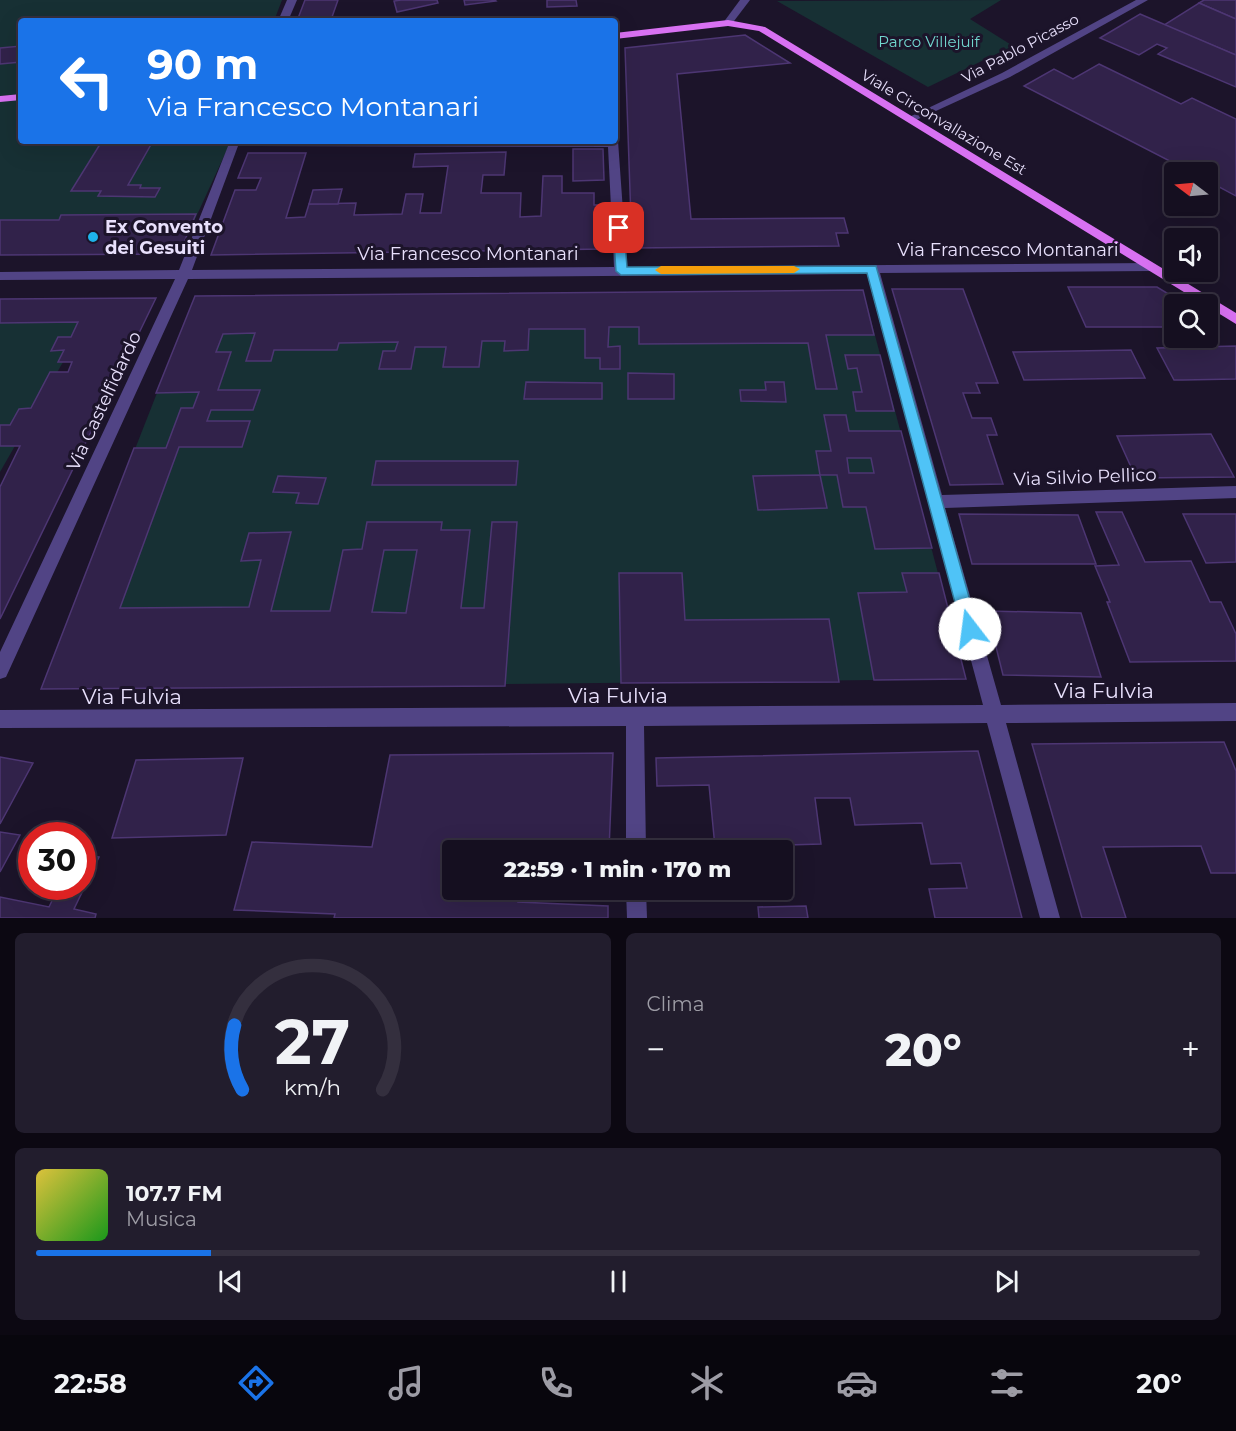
<!DOCTYPE html>
<html lang="it">
<head>
<meta charset="utf-8">
<style>
  body { margin:0; font-family:Montserrat,sans-serif; background:#221d2d; color:#f1f3f6; height:100vh; display:flex; flex-direction:column; font-size:22px; white-space:nowrap }
  * { box-sizing:border-box; margin:0 }
  p { font-size:20px; color:#9d9ca5 }
  .icon { flex:none; width:33px; height:33px; fill:none; stroke:currentColor; stroke-width:2; stroke-linecap:round; stroke-linejoin:round }
  .map { position:relative; height:918px; overflow:hidden }
  .sheet { display:flex; flex-direction:column; gap:15px; padding:15px; background:#0c0812; flex:1 }
  .sheet>* { flex:none }
  .top-card { position:absolute; left:18px; top:18px; width:600px; height:126px; border-radius:6px; box-shadow:0 6px 24px #0002,0 0 0 2px #342f3e; background:#1a73e8; color:#fff; overflow:hidden }
  .needle { width:39px; rotate:286deg }
  .controls { position:absolute; left:1164px; top:162px; display:grid; gap:12px }
  .controls a { display:grid; place-items:center; width:54px; height:54px; border-radius:6px; background:#150f20; box-shadow:0 6px 24px #0002,0 0 0 2px #342f3e; font-size:30px }
  .speed { position:absolute; left:18px; top:822px; display:flex; gap:12px; font-size:30px; font-weight:700; text-align:center }
  .speed>* { display:grid; place-content:center; width:78px; height:78px; border-radius:50%; background:#150f20; box-shadow:0 6px 24px #0002,0 0 0 2px #342f3e; line-height:1 }
  .speed .limit { border:9px solid #d22; background:#fff; color:#111 }
  .pin { position:absolute; display:grid; place-items:center; width:51px; height:51px; color:#fff; margin:-26px; border-radius:12px; box-shadow:0 3px 9px #0006 }
  .me { position:absolute; width:66px; margin:-33px; rotate:345deg; stroke-linejoin:round; filter:drop-shadow(0 0 4px #0008) }
  .turn { display:flex; align-items:center; gap:21px; height:126px; padding:0 30px; font-size:27px }
  .turn .icon { width:78px; height:78px; stroke-width:2.5 }
  .turn b { display:block; font-size:42px; line-height:51px }
  .big { font-size:45px; font-weight:800; line-height:1.1 }
  .sheet .widget { flex:1; display:flex; flex-direction:column; justify-content:center; gap:9px; min-width:0; padding:0 21px; border-radius:9px; background:#221d2d }
  .sheet .dial { align-items:center; gap:0 }
  .dial svg { height:156px; overflow:visible; fill:none; stroke:#342f3e; stroke-width:7; stroke-linecap:round; text-anchor:middle }
  .dial text { fill:#f1f3f6; stroke:none }
  .song { display:flex; align-items:center; gap:18px }
  .cover { width:72px; height:72px; border-radius:9px; background:linear-gradient(135deg,hsl(50 70% 55%),hsl(120 70% 35%)) }
  .played { height:6px; border-radius:3px; background:linear-gradient(90deg,#1a73e8 15%,#342f3e 15%) }
  .keys { display:flex; justify-content:space-around; direction:ltr }
  .heat { display:flex; justify-content:space-between; align-items:center; font-size:33px; direction:ltr }
  .sheet .tiles { flex:1; display:grid; gap:15px; grid-template-columns:1fr 1fr }
  .widget:last-child { grid-column:span 2 }
  .trip { position:absolute; left:442px; top:840px; width:351px; height:60px; border-radius:6px; background:#150f20; box-shadow:0 6px 24px #0002,0 0 0 2px #342f3e; font-weight:800; line-height:60px; text-align:center }
  .dock { display:flex; height:96px; justify-content:space-around; align-items:center; background:#08060d; color:#9d9ca5 }
  .dock .icon { width:42px; height:42px }
  .dock .selected { color:#1a73e8 }
  .dock b { font-size:27px; color:#f1f3f6 }
  .map>svg:first-child { display:block }
  .green { fill:#173034 }
  .building { fill:#31224a; stroke:#4d3673; stroke-width:1.5; fill-rule:evenodd }
  .lines { fill:none; stroke-linecap:round; stroke-linejoin:round }
  .minor { fill:#514485; fill-rule:evenodd }
  .major { fill:#d871f2; fill-rule:evenodd }
  .route { fill:#4fc3f7; stroke:#337fa1; stroke-width:1.5 }
  .slow { fill:#f59e0b }
  .poi-dot { fill:#1eb3ea; stroke:#1c142a; stroke-width:2 }
  .labels { text-anchor:middle; dominant-baseline:central; stroke-width:6; stroke-linejoin:round; paint-order:stroke }
  .far-park-label { font-size:15px; fill:#71d7cf; stroke:#1c142a }
  .far-street-label { font-size:15px; fill:#e8e0fc; stroke:#1c142a }
  .poi-label { font-size:18px; font-weight:bold; fill:#e8e0fc; stroke:#1c142a; text-anchor:start }
  .street-label { font-size:18px; fill:#e8e0fc; stroke:#1c142a }
  .near-street-label { font-size:21px; fill:#e8e0fc; stroke:#1c142a }
</style>
</head>
<body>
<div class="map">
<svg width="1236" height="918" viewBox="0 0 1236 918">
  <rect width="100%" height="100%" fill="#1c142a"/>
  <g class="green">
    <path d="M0,0H282L274,21H21V94L0,96Z"/>
    <path d="M1001,0L970,19L1013,46L928,87L777,1Z"/>
    <path d="M21,98V141H231L179,254L0,255V100Z"/>
    <path d="M863,290L966,679L41,689L195,296Z"/>
    <path d="M90,315L0,472V316Z"/>
  </g>
  <g class="building">
    <path d="M305,0H338L332,17H314L313,21H297Z"/>
    <path d="M401,0H437L438,3L397,12L394,1Z"/>
    <path d="M464,0H495L496,1L465,5Z"/>
    <path d="M547,0H576L577,6L547,7Z"/>
    <path d="M1204,0H1236V19L1199,3Z"/>
    <path d="M1199,3L1236,19V55L1164,25Z"/>
    <path d="M1140,14L1236,55V87L1158,54L1167,48L1157,44L1139,55L1100,38Z"/>
    <path d="M745,35L790,63L677,74L691,219L844,218L848,233H836L839,246L632,248L625,48Z"/>
    <path d="M21,46V62L0,64V48Z"/>
    <path d="M1099,64L1181,104L1192,98L1236,119V196L1208,181V172H1191L1024,86L1054,69L1073,79Z"/>
    <path d="M102,141H153L128,185H141L140,188H160L155,197L98,196L101,191H71Z"/>
    <path d="M573,149H603L604,180L573,181Z"/>
    <path d="M506,152L504,175H483L481,193H521L520,217L541,216L543,176H562V193H594V205H603V249L211,255L235,190H256L261,178H238L248,153H306L286,218L305,217L309,204L356,203L354,215L402,214L406,194H423L420,213H441L448,166L413,167L415,154Z"/>
    <path d="M342,189L338,204H309L313,190Z"/>
    <path d="M196,214L179,254L0,255V220H59L61,215Z"/>
    <path d="M1068,287H1157L1185,304H1174V327H1086Z"/>
    <path d="M892,289H963L998,383H976L980,393H963L972,418H991L997,435H987L1003,484L950,485Z"/>
    <path d="M863,290L874,335H826L837,389H816L808,343L639,344V327H609L608,347L620,346V369H600V358H585V329H529L528,350L504,351L505,341H482L479,367H443L446,347H415L411,369H379L383,351H395L398,342L339,343L337,350H274L271,361H246L255,333L223,334L216,352H231L218,390H260L253,410H211L207,421H250L242,447H179L120,608L249,607L261,560L241,561L249,533L291,532L271,611H330L343,550L362,549L367,522H442L441,530H470L461,608H484L492,522H517L505,686L41,689L134,448H166L181,408H193L199,392L156,393L195,296ZM384,550H417L406,613L372,612Z"/>
    <path d="M156,298L0,619V487L20,446H0V425H10L19,409L31,408L50,372H68L72,362H58L64,350L51,351L58,337H71L78,322L0,323V299Z"/>
    <path d="M1236,346V379L1183,380H1174L1157,348Z"/>
    <path d="M1131,350L1145,378L1024,380L1013,352Z"/>
    <path d="M845,355H880L894,411H856L853,392H862L857,368L848,369Z"/>
    <path d="M628,373L674,374V399H628Z"/>
    <path d="M526,382L602,383V399H524Z"/>
    <path d="M765,382H784L786,402L741,401L740,390H766Z"/>
    <path d="M824,415H846L849,431H901L932,548L875,549L866,507H843L837,475H820L816,451H831ZM847,458H871L874,473H849Z"/>
    <path d="M1211,434L1234,477L1136,478L1117,436Z"/>
    <path d="M376,461H518L516,485H372Z"/>
    <path d="M820,475L827,508L758,510L753,476Z"/>
    <path d="M278,476L326,478L318,504L296,503L299,493L273,492Z"/>
    <path d="M1096,512H1122L1145,562L1191,561L1210,602H1221L1236,634V661L1130,662L1107,602H1110L1095,566L1119,565Z"/>
    <path d="M959,514L1078,515L1096,564H972Z"/>
    <path d="M1183,514H1236V562L1206,563Z"/>
    <path d="M619,573H682L685,620L829,619L839,682L621,683Z"/>
    <path d="M902,573H939L966,679L874,680L858,593L907,592Z"/>
    <path d="M987,611L1081,613L1101,677L1003,675Z"/>
    <path d="M1224,742L1236,771V873H1211L1201,846L1103,847L1126,918H1082L1032,744Z"/>
    <path d="M978,751L1022,918H935L929,889L967,888L961,863L931,864L922,823L855,825L850,798H815L821,844L715,847L709,785L657,786L656,758Z"/>
    <path d="M613,753L609,850H453V890H519L518,902L608,906V918H334L335,914L234,910L252,842L372,847L390,755Z"/>
    <path d="M0,757L33,763L0,824Z"/>
    <path d="M243,758L226,835L112,838L136,760Z"/>
    <path d="M0,832L20,835L0,872Z"/>
    <path d="M82,854L99,857L74,909L96,914L95,918H0V897L49,907L59,886H82Z"/>
    <path d="M806,906L808,918H759L758,907Z"/>
  </g>
  <g class="lines">
    <g class="minor">
      <path d="M287,0H297L288,21H278Z"/>
      <path d="M740,0H750L731,25H725L723,23Z"/>
      <path d="M1136,0H1148L1010,77L914,121H906L905,119L1002,73Z"/>
      <path d="M615,138L618,141L627,267L1153,263L1159,267L1153,271L880,273L942,495L1236,486V498L945,508L1001,705L1236,703V721L1006,723L1060,918H1040L987,723L644,726L646,850H626V726L0,728V710L983,705L867,274L188,279L6,677L0,679V652L175,279L0,280V272L179,270L230,141H615ZM238,146L608,147L614,267L192,270Z"/>
      <path d="M626,890H646L647,918H627Z"/>
    </g>
    <g class="major">
      <path d="M728,20L765,27L1236,313V324L759,31L728,26L615,39V33Z"/>
      <path d="M21,94V100L0,102V96Z"/>
    </g>
  </g>
  <path class="route" d="M619,225L624,228L627,267L876,266L978,629L976,634L970,636L965,634L962,629L867,273L621,275L616,271L613,228Z"/>
  <path class="slow" d="M661,266H794L800,269L794,273L661,274L655,270Z"/>
  <circle class="poi-dot" cx="93" cy="237" r="6"/>
  <g class="labels">
    <g class="far-park-label">
      <text x="929" y="41">Parco Villejuif</text>
    </g>
    <g class="far-street-label">
      <text transform="translate(1020 48) rotate(-28)">Via Pablo Picasso</text>
      <text transform="translate(944 122) rotate(31)">Viale Circonvallazione Est</text>
    </g>
    <g class="poi-label">
      <text x="105" y="227">Ex Convento<tspan x="105" dy="21">dei Gesuiti</tspan></text>
    </g>
    <g class="street-label">
      <text x="1008" y="250">Via Francesco Montanari</text>
      <text x="468" y="254">Via Francesco Montanari</text>
      <text transform="translate(104 401) rotate(-65)">Via Castelfidardo</text>
      <text transform="translate(1085 477) rotate(-2)">Via Silvio Pellico</text>
    </g>
    <g class="near-street-label">
      <text x="1104" y="690">Via Fulvia</text>
      <text x="618" y="695">Via Fulvia</text>
      <text x="132" y="696">Via Fulvia</text>
    </g>
  </g>
</svg>
<div class="controls">
<a><svg class="needle" viewBox="-14 -14 28 28"><path d="M0-13l5 13h-10z" fill="#e53935"/><path d="M0 13l5-13h-10z" fill="#9d9ca5"/></svg></a>
<a><svg class="icon" aria-label="sound" viewBox="0 0 24 24"><path d="M4 9h4l5-4v14l-5-4H4zM17 9q2 3 0 6"/></svg></a>
<a><svg class="icon" aria-label="search" viewBox="0 0 24 24"><circle cx="10" cy="10" r="6"/><path d="M15 15l6 6"/></svg></a>
</div>
<div class="speed"><div class="limit">30</div></div>
<div class="pin" style="left:619px;top:228px;background:#d93025"><svg class="icon" aria-label="arrive" viewBox="0 0 24 24"><path d="M6 21V4h12l-3 4 3 4H6"/></svg></div>
<svg class="me" style="left:970px;top:629px" viewBox="-20 -20 40 40"><circle r="19" fill="#fff"/><path d="M0-13L10 11 0 6-10 11z" fill="#4fc3f7"/></svg>
<div class="trip">22:59 · 1 min · 170 m</div>
<div class="top-card">
<div class="turn"><svg class="icon" aria-label="left" viewBox="0 0 24 24"><path d="M17 20v-9H6M10 6l-5 5 5 5"/></svg><div><b>90 m</b>Via Francesco Montanari</div></div>
</div>
</div>
<section class="sheet">
<div class="tiles">
<div class="widget dial"><svg viewBox="0 0 100 80">
<path d="M14 69A42 42 0 1 1 86 69"/>
<path d="M14 69A42 42 0 0 1 10 36" stroke="#1a73e8"/>
<text x="50" y="56" font-size="32" font-weight="700">27</text>
<text x="50" y="72" font-size="11">km/h</text>
</svg></div>
<div class="widget"><p>Clima</p>
<div class="heat"><a>−</a><b class="big">20°</b><a>+</a></div>
</div>
<div class="widget">
<div class="song"><i class="cover"></i><div><b>107.7 FM</b><p>Musica</p></div></div>
<div class="played"></div>
<div class="keys"><svg class="icon" aria-label="previous" viewBox="0 0 24 24"><path d="M18 5L8 12l10 7zM5 5v14"/></svg><svg class="icon" aria-label="pause" viewBox="0 0 24 24"><path d="M8 5v14M16 5v14"/></svg><svg class="icon" aria-label="next" viewBox="0 0 24 24"><path d="M6 5l10 7-10 7zM19 5v14"/></svg></div>
</div>
</div>
</section>
<nav class="dock">
<b>22:58</b>
<svg class="icon selected" aria-label="directions" viewBox="0 0 24 24"><path d="M12 3l9 9-9 9-9-9zM9 14v-3h6M13 9l2 2-2 2"/></svg>
<svg class="icon" aria-label="music" viewBox="0 0 24 24"><path d="M9 18V5l10-2v13"/><circle cx="6" cy="18" r="3"/><circle cx="16" cy="16" r="3"/></svg>
<svg class="icon" aria-label="phone" viewBox="0 0 24 24"><path d="M5 4h4l2 5-3 2q2 4 5 5l2-3 5 2v4C11 20 4 13 5 4z"/></svg>
<svg class="icon" aria-label="climate" viewBox="0 0 24 24"><path d="M12 3v18M4 7l16 10M4 17L20 7"/></svg>
<svg class="icon" aria-label="car" viewBox="0 0 24 24"><path d="M5 17H2v-5l4-1 3-4h7l3 4 3 1v5h-3M9 17h6M6 11h13"/><circle cx="7" cy="17" r="2"/><circle cx="17" cy="17" r="2"/></svg>
<svg class="icon" aria-label="filters" viewBox="0 0 24 24"><path d="M4 7h16M4 17h16"/><circle cx="9" cy="7" r="2"/><circle cx="15" cy="17" r="2"/></svg>
<b>20°</b>
</nav>
</body>
</html>
